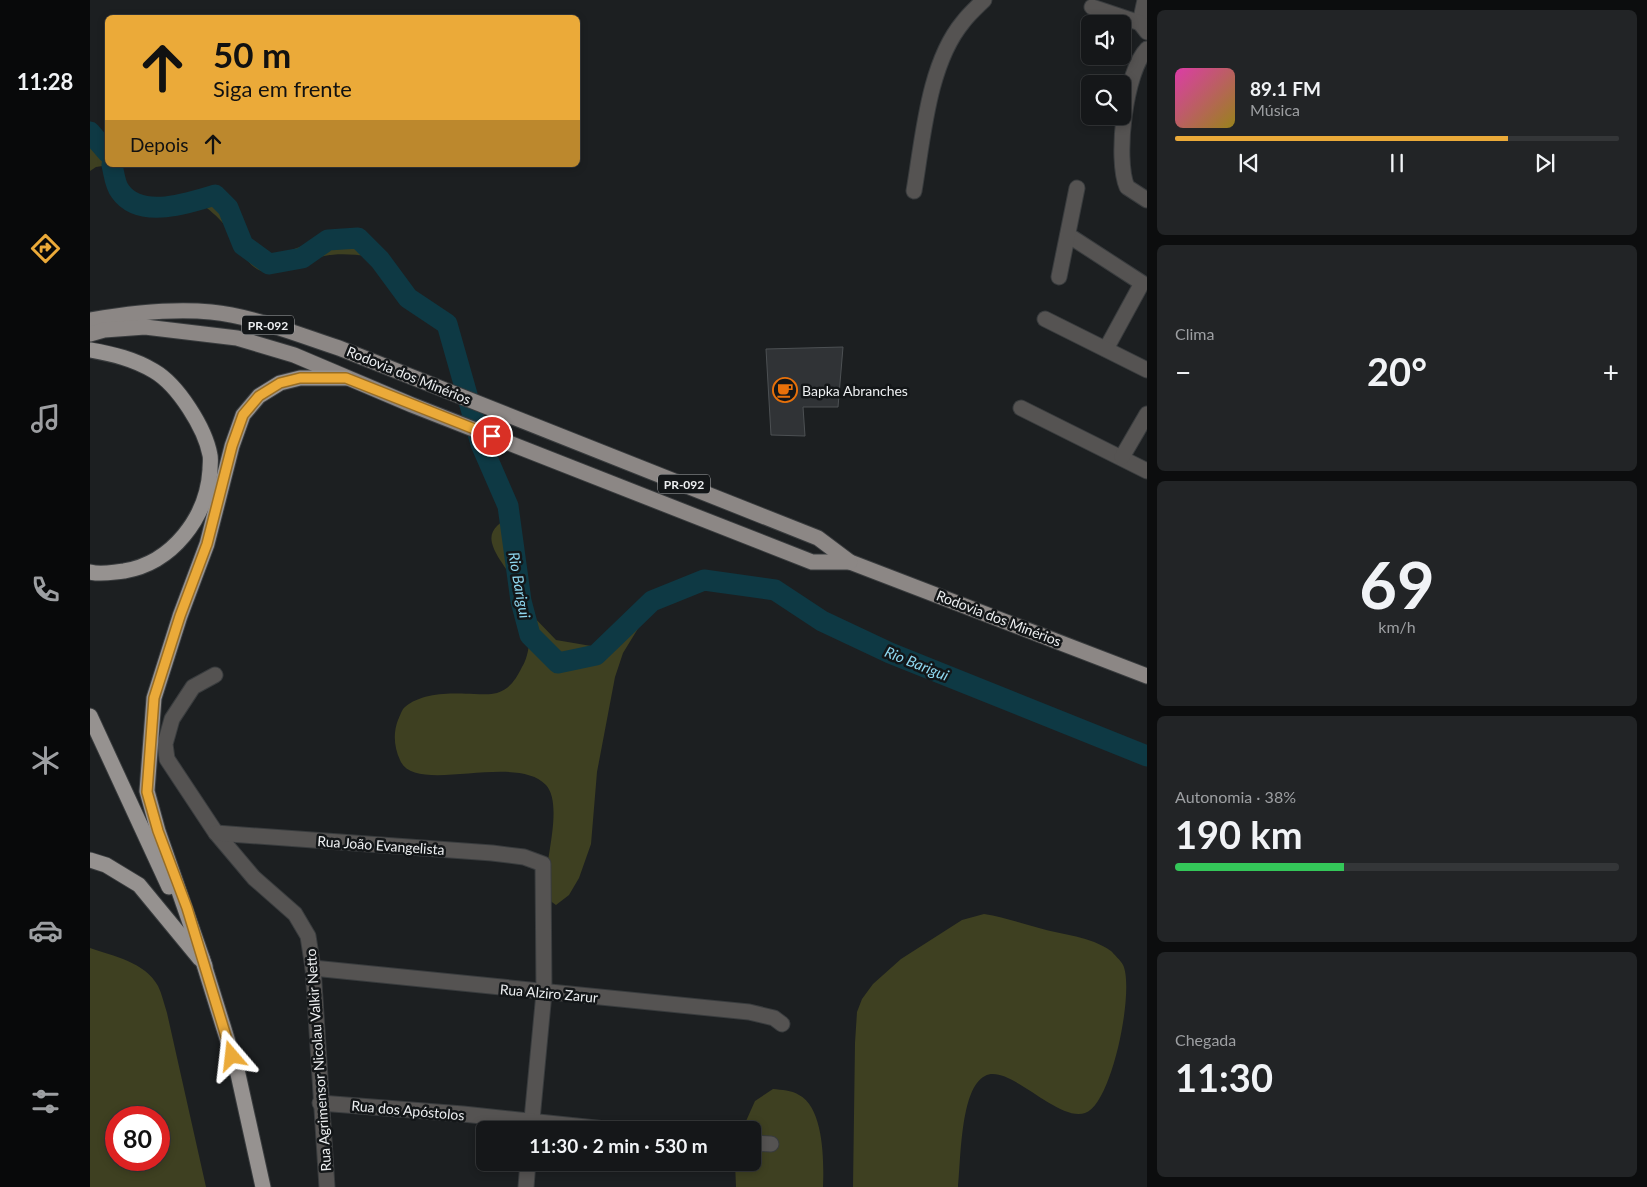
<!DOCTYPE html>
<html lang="pt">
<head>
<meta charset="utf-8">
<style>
  body { margin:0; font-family:Lato,sans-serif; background:#222426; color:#f1f3f6; height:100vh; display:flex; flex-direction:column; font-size:19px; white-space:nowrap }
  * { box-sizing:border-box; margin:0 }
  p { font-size:16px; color:#9d9fa2 }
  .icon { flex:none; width:28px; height:28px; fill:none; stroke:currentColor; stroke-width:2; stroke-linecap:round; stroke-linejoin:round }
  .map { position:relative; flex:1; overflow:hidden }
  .drawer { display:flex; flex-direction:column; gap:10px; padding:10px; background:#0c0d0e; width:500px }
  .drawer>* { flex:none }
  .top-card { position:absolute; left:15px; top:15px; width:475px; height:152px; border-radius:8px; box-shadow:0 2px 8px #0003,0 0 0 1px #343638; background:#ebaa39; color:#111; overflow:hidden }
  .fabs { position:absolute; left:991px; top:15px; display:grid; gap:10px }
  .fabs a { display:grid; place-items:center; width:50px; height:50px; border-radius:8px; background:#151719; box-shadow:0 2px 8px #0003,0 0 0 1px #343638; font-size:25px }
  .speed { position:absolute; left:15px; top:1106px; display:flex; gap:10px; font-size:25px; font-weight:700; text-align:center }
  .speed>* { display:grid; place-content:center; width:65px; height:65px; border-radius:50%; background:#151719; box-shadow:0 2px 8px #0003,0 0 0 1px #343638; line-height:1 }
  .speed .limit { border:8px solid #d22; background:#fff; color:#111 }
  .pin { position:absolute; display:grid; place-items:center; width:42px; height:42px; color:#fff; margin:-21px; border:2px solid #fff; border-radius:50%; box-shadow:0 1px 5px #0007 }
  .me { position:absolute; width:55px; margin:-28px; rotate:343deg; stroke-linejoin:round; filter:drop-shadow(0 0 4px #0008) }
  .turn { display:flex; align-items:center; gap:18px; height:105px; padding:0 25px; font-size:22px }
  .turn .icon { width:65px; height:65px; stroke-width:2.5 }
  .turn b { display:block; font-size:35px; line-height:42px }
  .then { display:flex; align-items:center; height:48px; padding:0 25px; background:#0003; gap:10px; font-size:19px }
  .big { font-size:38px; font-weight:700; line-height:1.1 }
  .drawer .tile { flex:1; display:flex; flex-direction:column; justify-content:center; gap:8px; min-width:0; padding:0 18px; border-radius:8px; background:#222426 }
  .drawer .dial { align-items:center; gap:0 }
  .dial b { font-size:65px; line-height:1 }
  .song { display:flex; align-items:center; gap:15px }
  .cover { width:60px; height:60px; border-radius:8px; background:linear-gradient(135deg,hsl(320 70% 55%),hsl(50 70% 35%)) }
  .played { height:5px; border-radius:2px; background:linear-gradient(90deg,#ebaa39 75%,#343638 75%) }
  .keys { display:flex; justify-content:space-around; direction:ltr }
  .heat { display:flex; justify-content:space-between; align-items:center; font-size:28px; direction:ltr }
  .charge { height:8px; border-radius:4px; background:linear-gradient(90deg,#34c759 38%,#343638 0) }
  .trip { position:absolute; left:386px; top:1121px; width:285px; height:50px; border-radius:8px; background:#151719; box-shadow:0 2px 8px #0003,0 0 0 1px #343638; font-weight:700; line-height:50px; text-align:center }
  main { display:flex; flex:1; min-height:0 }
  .dock { display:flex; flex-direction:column; width:90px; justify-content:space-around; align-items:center; background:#08090a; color:#9d9fa2 }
  .dock .icon { width:35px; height:35px }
  .dock .current { color:#ebaa39 }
  .dock b { font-size:22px; color:#f1f3f6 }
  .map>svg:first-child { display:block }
  .green { fill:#3e4021; fill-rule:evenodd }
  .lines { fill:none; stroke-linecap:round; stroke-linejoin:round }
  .river { stroke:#0e3944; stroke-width:21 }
  .building { fill:#303336; stroke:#4c5053 }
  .minor-casing { stroke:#393c3e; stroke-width:17 }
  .primary-casing { stroke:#393c3e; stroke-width:17 }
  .trunk-casing { stroke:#393c3e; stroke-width:17 }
  .minor { stroke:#555352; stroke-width:15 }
  .primary { stroke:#8c8785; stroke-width:15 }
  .trunk { stroke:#969290; stroke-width:15 }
  .route-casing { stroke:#996e25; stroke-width:12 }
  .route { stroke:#ebaa39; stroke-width:9 }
  .labels { text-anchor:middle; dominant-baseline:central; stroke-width:5; stroke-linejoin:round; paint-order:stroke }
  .shield { fill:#131618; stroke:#acaeb0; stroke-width:1 }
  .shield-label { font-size:12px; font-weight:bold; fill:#edeff1 }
  .street-label { font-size:14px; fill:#edeff1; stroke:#131618 }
  .poi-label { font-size:14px; fill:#edeff1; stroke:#131618; text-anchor:start }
  .water-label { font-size:15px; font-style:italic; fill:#8fd8f0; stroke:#131618 }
</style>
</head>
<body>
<main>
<nav class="dock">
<b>11:28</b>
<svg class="icon current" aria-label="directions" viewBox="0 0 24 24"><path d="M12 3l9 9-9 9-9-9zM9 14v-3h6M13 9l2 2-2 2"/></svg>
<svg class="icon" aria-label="music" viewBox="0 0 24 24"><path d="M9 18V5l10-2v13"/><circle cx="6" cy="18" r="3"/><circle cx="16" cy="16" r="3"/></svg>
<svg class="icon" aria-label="phone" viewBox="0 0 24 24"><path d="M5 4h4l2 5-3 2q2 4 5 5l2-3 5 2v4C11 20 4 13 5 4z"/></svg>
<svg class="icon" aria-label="climate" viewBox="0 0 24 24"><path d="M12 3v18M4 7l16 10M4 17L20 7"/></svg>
<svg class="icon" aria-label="car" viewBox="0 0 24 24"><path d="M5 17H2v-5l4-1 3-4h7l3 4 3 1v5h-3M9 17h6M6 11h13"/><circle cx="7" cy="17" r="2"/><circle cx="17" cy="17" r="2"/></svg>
<svg class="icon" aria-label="filters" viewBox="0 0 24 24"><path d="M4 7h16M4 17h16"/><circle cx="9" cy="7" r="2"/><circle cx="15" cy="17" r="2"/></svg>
</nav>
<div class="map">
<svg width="1057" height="1187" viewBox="0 0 1057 1187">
  <rect width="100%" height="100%" fill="#1c1f21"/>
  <g class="green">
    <path d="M0,135H3L17,154L18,165H19L6,167L0,171Z"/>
    <path d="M127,198L156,244L178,259L241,235L267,238L287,257C268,255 248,252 230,257C212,262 191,278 171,271C153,264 147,240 136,227C128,216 118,209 108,201Z"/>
    <path d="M427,515L440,613L466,640L507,647L565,593L571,591L533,653L525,677L507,772L501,844L489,878L479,895L466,905L459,900C457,894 455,887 456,881C456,857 473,804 456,785C425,752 324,796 310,760C304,747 303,733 308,720C310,716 312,709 315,707C332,692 364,693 384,694C391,694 400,695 407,693C420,689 426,679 432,667C438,658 439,645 440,635C441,609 431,590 416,569C411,561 404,552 402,543C398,527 415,519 427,515Z"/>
    <path d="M894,914C913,917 930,923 949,928C973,935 1000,936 1021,951C1024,954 1031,961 1033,965C1045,989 1022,1105 995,1113C967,1122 919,1063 895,1076C870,1088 871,1162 868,1187H763L765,1043L767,1012L772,999L783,984L811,959L872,920Z"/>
    <path d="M0,948C23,956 55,962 68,986C72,994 74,1004 77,1013L116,1187H0ZM26,1118H69V1160H26Z"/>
    <path d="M683,1089C692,1090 701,1090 709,1095C734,1108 734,1162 733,1187H646L645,1163L662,1162V1130H652L665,1101Z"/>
  </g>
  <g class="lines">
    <g class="river">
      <path d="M0,132L18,153"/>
      <path d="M22,165C24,173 25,185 30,191C50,220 98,203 125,195L138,208L153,245L179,264L212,258L238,240L268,238L290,260L318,298L357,324L391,444L418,506L431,601L440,635L468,663L506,655L562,601L614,580L685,590L732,621L800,653L1057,756"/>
    </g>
  </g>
  <path class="building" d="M753,347L748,407H713L715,436L681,435L676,349Z"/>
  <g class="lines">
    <defs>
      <g id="minor">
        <path d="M1055,0L1050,23L1057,32"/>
        <path d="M1002,7L1050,23"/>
        <path d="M1057,49C1035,71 1025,159 1037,187L1057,200"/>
        <path d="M824,191C833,139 838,64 873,22C879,14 887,7 894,0"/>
        <path d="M978,235L1052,283L1016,349"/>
        <path d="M969,277L987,188"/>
        <path d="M955,319L1057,370"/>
        <path d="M931,408L1057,471"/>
        <path d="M1032,457L1057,414"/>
        <path d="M125,675L103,687L82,719L75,744L77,759L126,833L164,878L205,914L218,936L223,968L237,1187"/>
        <path d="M126,833L402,853L434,857L453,864L454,993L441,1130"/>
        <path d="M223,968L659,1012L684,1018L692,1024"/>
        <path d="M230,1103L373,1114L525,1130"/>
        <path d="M662,1143L681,1144"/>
        <path d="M436,1187L438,1162"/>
      </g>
      <g id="primary">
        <path d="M0,320C40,313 81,308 121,312C163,316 209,335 249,348L728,538L760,562L1057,676"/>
        <path d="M0,334L14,330L55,327L147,338L204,355L322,405L722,562H760"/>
      </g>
      <g id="trunk">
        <path d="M0,350C23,354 44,359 64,371C88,385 115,428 120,455C121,459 120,465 120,470C117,518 82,563 34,571C22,572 12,575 0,572"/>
        <path d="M0,716L79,887"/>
        <path d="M0,860L16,865L49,885L110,959"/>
        <path d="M112,958L148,1074L173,1187"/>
        <path d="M115,966L68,831L57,791L64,698L90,616L117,544L142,446L153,415L169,396L190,383L210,378H256"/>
      </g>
    </defs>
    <use href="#minor" class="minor-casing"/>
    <use href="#primary" class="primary-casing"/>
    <use href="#trunk" class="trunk-casing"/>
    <use href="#minor" class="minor"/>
    <use href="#primary" class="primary"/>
    <use href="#trunk" class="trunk"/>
  </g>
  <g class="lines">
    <defs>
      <path id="route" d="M142,1056L97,908L68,831L57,792L64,698L90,616L117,544L142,446L153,415L169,396L190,383L210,378H256L402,436"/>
    </defs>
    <use href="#route" class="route-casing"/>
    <use href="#route" class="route"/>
  </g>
  <defs>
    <symbol id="cafe-ring" viewBox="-11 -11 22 22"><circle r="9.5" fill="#131618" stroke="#e8710a" stroke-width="1.5"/><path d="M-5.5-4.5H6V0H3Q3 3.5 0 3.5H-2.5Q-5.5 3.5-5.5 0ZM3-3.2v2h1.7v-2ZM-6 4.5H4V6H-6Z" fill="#e8710a"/></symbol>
  </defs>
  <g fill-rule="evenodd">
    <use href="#cafe-ring" x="681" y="376" width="28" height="28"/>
  </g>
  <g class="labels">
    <g class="shield">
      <rect x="152" y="315.5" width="52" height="19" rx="4"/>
      <rect x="568" y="474.5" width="52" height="19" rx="4"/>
    </g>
    <g class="shield-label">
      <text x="178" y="325">PR-092</text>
      <text x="594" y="484">PR-092</text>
    </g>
    <g class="street-label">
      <text transform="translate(319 375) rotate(22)">Rodovia dos Minérios</text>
      <text transform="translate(909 618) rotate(21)">Rodovia dos Minérios</text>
      <text transform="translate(291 845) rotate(4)">Rua João Evangelista</text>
      <text transform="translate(459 993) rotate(5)">Rua Alziro Zarur</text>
      <text transform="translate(228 1060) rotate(-94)">Rua Agrimensor Nicolau Valkir Netto</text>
      <text transform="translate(318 1110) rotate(5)">Rua dos Apóstolos</text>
    </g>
    <g class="poi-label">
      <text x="712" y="390">Bapka Abranches</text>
    </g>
    <g class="water-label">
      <text transform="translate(430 585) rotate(80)">Rio Barigui</text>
      <text transform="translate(827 663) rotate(22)">Rio Barigui</text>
    </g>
  </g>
</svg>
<div class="fabs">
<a><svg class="icon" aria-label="sound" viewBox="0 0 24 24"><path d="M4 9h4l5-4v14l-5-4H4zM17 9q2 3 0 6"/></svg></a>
<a><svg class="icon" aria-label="search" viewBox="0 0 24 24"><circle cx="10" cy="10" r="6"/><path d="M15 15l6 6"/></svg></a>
</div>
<div class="speed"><div class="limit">80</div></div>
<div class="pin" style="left:402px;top:436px;background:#d93025"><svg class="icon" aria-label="arrive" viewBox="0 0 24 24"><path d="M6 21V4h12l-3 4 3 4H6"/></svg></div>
<svg class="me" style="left:142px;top:1056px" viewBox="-20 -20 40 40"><path d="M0-17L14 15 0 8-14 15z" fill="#ebaa39" stroke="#fff" stroke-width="4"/></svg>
<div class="trip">11:30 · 2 min · 530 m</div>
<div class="top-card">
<div class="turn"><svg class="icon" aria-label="ahead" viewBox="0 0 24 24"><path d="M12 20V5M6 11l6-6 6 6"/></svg><div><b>50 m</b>Siga em frente</div></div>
<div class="then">Depois<svg class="icon" aria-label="ahead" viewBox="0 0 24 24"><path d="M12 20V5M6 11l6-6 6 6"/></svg></div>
</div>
</div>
<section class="drawer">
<div class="tile">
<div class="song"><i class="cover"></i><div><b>89.1 FM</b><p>Música</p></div></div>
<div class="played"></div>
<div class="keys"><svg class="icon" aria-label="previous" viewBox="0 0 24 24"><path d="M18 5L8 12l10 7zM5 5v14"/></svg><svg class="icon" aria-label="pause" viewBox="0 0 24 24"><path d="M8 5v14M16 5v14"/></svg><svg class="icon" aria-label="next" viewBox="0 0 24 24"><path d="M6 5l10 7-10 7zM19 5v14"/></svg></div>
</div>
<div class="tile"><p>Clima</p>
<div class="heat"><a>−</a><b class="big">20°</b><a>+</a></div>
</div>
<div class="tile dial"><b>69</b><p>km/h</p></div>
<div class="tile"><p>Autonomia · 38%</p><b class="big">190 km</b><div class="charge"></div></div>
<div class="tile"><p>Chegada</p><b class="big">11:30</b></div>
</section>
</main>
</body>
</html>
